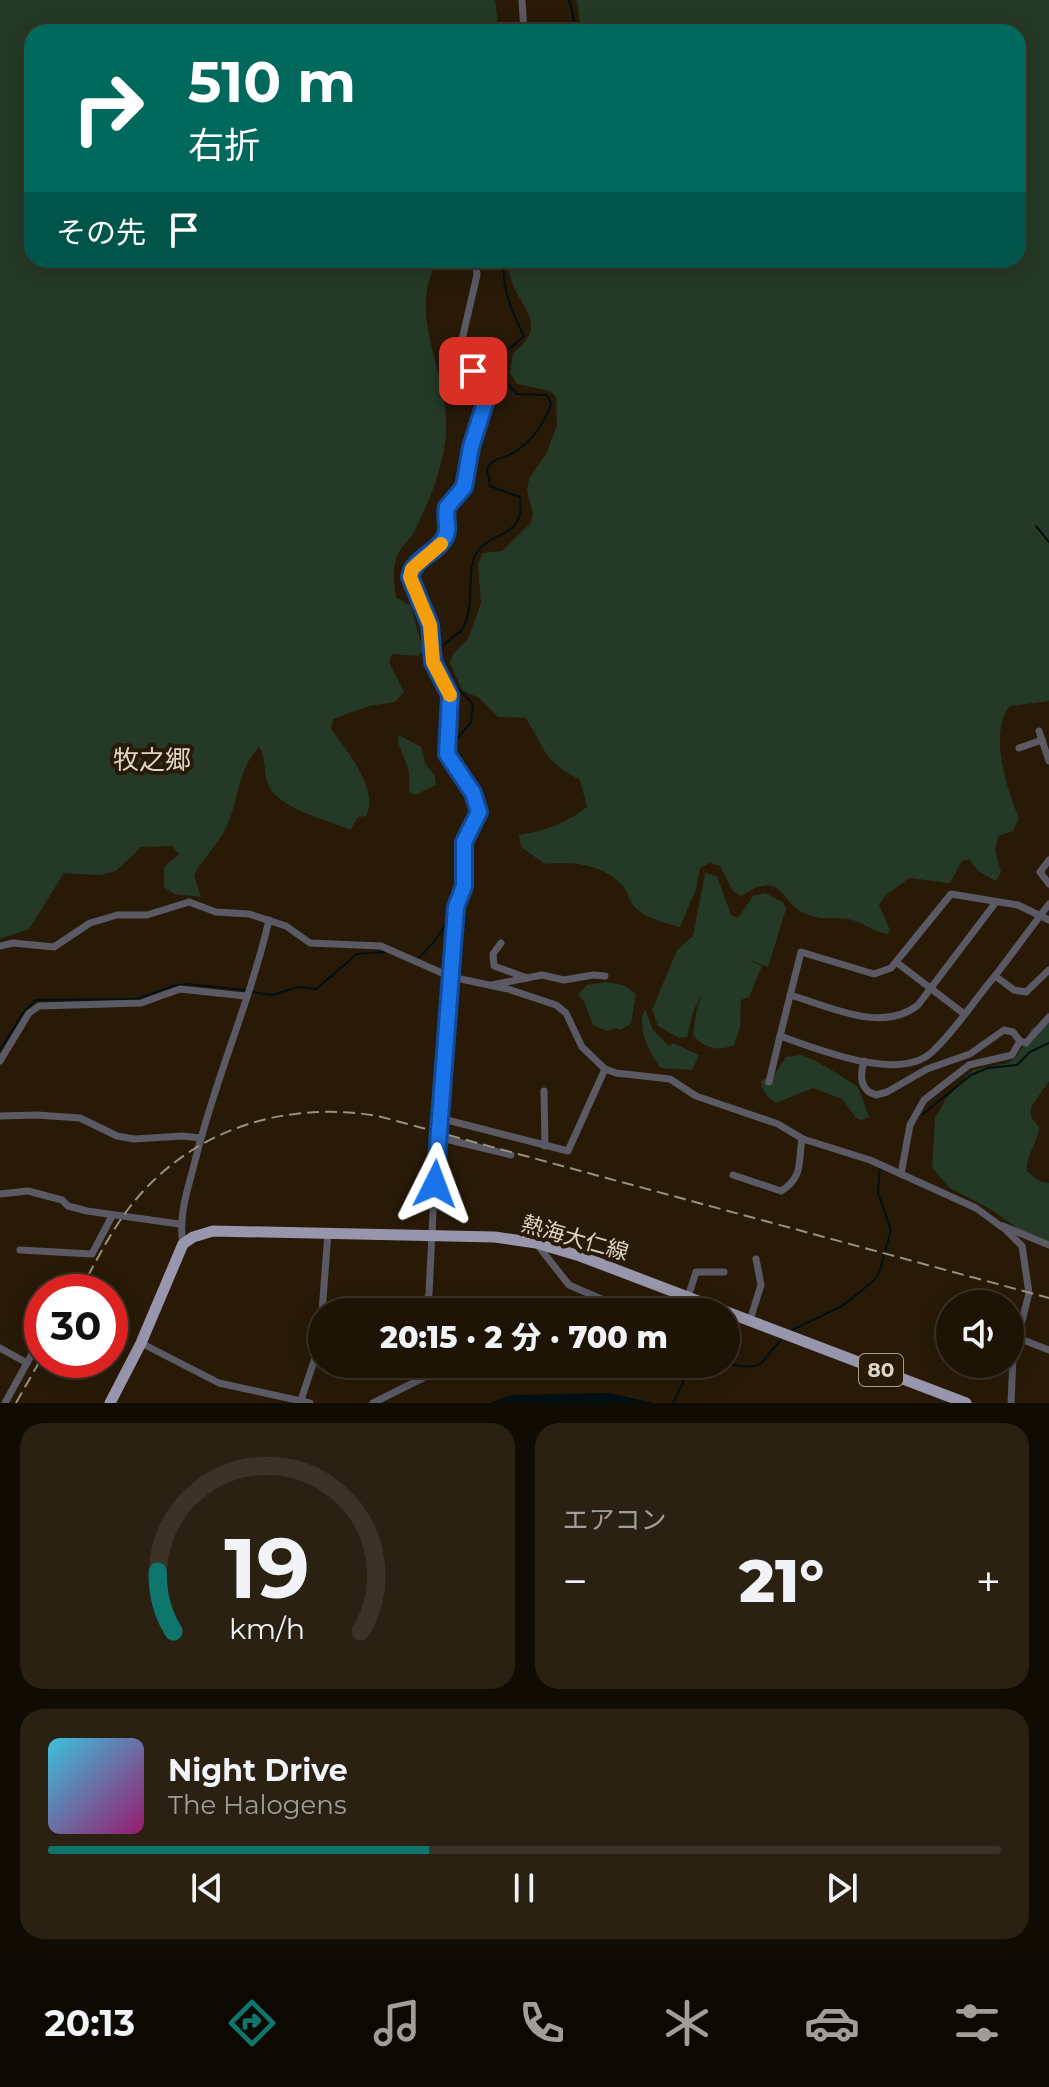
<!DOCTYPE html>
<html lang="ja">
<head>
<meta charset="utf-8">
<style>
  body { margin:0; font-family:Montserrat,"Noto Sans JP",sans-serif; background:#2b2113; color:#f1f3f6; height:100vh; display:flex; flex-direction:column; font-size:30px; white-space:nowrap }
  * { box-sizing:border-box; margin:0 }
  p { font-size:26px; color:#a19e9a }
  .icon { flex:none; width:44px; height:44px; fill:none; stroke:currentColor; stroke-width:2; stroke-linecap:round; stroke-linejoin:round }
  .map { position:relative; height:1403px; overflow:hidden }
  .details { display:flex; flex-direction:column; gap:20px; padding:20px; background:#100b03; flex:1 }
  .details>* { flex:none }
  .top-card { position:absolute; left:24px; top:24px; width:1002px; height:244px; border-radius:24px; box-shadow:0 4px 20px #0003,0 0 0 2px #3c3327; background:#00695c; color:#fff; overflow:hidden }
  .fabs { position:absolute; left:936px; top:1290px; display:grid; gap:16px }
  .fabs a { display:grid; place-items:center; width:88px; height:88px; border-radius:50%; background:#1e1405; box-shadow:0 4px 20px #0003,0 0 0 2px #3c3327; font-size:40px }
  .speed { position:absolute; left:24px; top:1274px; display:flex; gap:16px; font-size:40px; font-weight:700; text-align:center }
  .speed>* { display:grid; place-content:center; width:104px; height:104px; border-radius:50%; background:#1e1405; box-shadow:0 4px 20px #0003,0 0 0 2px #3c3327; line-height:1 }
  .speed .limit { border:12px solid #d22; background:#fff; color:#111 }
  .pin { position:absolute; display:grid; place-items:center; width:68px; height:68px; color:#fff; margin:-34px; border-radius:16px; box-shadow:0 4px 12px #0006 }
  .me { position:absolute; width:88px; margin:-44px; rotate:3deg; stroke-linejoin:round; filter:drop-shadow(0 0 6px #0008) }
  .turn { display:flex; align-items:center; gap:28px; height:168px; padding:0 32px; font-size:36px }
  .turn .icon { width:104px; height:104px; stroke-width:2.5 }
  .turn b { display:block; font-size:56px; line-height:68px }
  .then { display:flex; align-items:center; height:76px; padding:0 32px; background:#0003; gap:16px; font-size:30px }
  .big { font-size:60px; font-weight:800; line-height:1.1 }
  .details .widget { flex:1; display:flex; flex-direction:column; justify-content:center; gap:12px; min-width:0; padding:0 28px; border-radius:24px; background:#2b2113 }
  .details .dial { align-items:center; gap:0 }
  .dial svg { height:208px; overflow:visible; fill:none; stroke:#3c3327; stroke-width:7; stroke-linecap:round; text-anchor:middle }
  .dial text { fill:#f1f3f6; stroke:none }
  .song { display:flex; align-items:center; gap:24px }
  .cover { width:96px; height:96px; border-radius:12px; background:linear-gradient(135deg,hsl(190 70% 55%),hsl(320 70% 35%)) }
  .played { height:8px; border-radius:4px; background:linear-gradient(90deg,#0f766e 40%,#3c3327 40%) }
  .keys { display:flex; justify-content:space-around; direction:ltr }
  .heat { display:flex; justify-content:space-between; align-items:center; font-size:44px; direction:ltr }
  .details .tiles { flex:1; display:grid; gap:20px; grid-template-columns:1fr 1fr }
  .widget:last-child { grid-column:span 2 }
  .trip { position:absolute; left:308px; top:1298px; width:432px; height:80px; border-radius:40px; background:#1e1405; box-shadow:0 4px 20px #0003,0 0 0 2px #3c3327; font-weight:800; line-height:80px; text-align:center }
  .tabs { display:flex; height:128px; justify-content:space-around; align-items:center; background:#0c0802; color:#a19e9a }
  .tabs .icon { width:56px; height:56px }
  .tabs .on { color:#0f766e }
  .tabs b { font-size:36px; color:#f1f3f6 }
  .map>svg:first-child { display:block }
  .green { fill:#243a26 }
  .water { fill:#001015 }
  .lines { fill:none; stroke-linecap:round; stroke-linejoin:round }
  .stream { stroke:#001015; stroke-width:2 }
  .street { stroke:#5a5964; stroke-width:7 }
  .primary { stroke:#9896ac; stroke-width:11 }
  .rail { stroke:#9a8f80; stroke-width:2; stroke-dasharray:12 6; stroke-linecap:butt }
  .route-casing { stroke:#114b97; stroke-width:20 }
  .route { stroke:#1a73e8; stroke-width:14 }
  .slow { stroke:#f59e0b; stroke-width:14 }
  .labels { text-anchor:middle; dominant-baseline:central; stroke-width:8; stroke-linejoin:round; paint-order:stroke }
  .shield { fill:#281a07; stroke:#a79c8e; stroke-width:2 }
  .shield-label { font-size:20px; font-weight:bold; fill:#ddd4c8 }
  .street-label { font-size:22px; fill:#ddd4c8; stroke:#281a07 }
  .quarter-label { font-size:26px; fill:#ddd4c8; stroke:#281a07 }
</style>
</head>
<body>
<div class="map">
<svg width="1049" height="1403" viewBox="0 0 1049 1403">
  <rect width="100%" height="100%" fill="#281a07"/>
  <g class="green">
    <path d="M0,0H495L499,32H32V260H438C405,315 450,374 446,432C444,467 430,499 415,530C412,538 405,543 400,550C392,565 393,581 396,597L411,606L423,651L418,656L392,654L389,662L404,692L395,702L369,706L333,719L331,729C346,749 380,791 366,816L358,817L350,830C329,820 276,808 268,784C263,770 267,760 259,747C236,772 240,798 226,828C218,844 203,858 194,875L201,897L174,894L164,887V867L179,854L172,846L141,847L116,871L100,875L64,873L29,929L0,939Z"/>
    <path d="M577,0H1049V701L1010,706C988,732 1007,790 1019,818L1013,831L998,836L995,851L1001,872L996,881L978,871L969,859L962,861L950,883L909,878L884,897L879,905L890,930L888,934C873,933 862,920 847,919C830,917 823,921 804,913C779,902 783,868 741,896L733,891L720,866L710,863L700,868L696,889L680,927C668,924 649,919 639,911C629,904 629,893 622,885C603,864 571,861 545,864L521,847L519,835C547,830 565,824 587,807L580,780C543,760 546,751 526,718L498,717L479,698L462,690L450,663L453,654L468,639L481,603L478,564L483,553L502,551L531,523L533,513L527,491L529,479L546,454L557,426L556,397L550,391L517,384L510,373L513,353C559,319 502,299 510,260H1018V32H581Z"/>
    <path d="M399,735L421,747L425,763L435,776L436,785L415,795L409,792V771L398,742Z"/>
    <path d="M705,873L717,876L731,915L738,918L753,896L765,893L783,902L786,909L768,967L745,958L762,966L749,997L741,1000L740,1027L734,1045C718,1052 703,1048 693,1035L697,1008L703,994L694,1009L687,1037L679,1038L658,1026L652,1010L677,950L693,936Z"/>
    <path d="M605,982L623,985L636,994L631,1024L620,1030L615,1028L607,1031L593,1025L584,1001L578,995L587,985Z"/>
    <path d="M645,1009L653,1030L669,1046L673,1043L699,1055L692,1070L661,1068C649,1053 636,1028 645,1009Z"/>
    <path d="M1049,1020V1081L1031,1107V1117L1039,1127C1038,1143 1026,1154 1027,1171L1039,1181L1049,1183V1242L1018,1229L992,1210L950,1188L932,1168L935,1118L946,1099L972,1070L1008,1063L1017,1056L1032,1028Z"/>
    <path d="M801,1055C816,1059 844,1078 858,1087L869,1117L861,1120L856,1118L842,1099L813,1088L776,1103C768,1097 761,1091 761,1081L775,1074L786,1057Z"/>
  </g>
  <path class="water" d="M609,1393L655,1403H490L512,1395Z"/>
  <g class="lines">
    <g class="stream">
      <path d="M568,0C575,9 572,21 576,32"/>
      <path d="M1036,526L1049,542"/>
      <path d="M460,909C475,879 462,869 469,844C472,832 483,828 486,818L476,789L451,746L471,722L473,704L449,680L439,652C444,639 458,638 464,626C475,604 466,567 477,552C496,527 525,540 520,497L490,486L487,469C494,456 502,460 513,453C531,442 545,424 551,403L547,395L517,394L504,380L507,351L524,336C514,317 498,281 506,260"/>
      <path d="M417,960L433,943L452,915"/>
      <path d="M252,992L272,995L298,987L316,989L357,954L385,952"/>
      <path d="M0,1050L23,1013L36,1000L137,999L173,986L187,984L245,990"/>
      <path d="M923,1114L971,1075L988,1068L1017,1065L1030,1052L1049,1043"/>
      <path d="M792,1330L842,1306L872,1282L879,1273L891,1230L878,1193L880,1169"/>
      <path d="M725,1364C766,1370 755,1368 781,1340"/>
      <path d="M673,1403L689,1370L699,1364"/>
    </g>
    <g class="street">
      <path d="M522,0L524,32"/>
      <path d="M1039,731L1049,761"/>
      <path d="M1019,748L1042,740"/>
      <path d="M1049,860L1040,872L1049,884"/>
      <path d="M1049,920L1018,905L951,894L891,968L874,974L801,952L780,1036C818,1049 899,1083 932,1052C956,1030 974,1000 995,976L1014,990L1026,992L1049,970"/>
      <path d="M501,943L493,954L494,966L527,978"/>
      <path d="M0,946L13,943L54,947L90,923L117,915H147L189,902L216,912L249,914L286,926L310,943L381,946L451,977L508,989L556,1005L566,1013L582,1047L605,1069L616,1073L670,1079L696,1096L778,1124L803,1139L870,1160L901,1174L976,1208L1006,1230L1022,1246L1029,1293L1013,1357L1011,1403"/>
      <path d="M896,962L963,1013"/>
      <path d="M995,976L1049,904"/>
      <path d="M492,985L542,975L564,980L593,975L605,976"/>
      <path d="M790,995C829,1006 882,1034 918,1005L996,902"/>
      <path d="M1020,1041L1026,1043L1049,1017"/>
      <path d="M0,1061L29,1013L39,1006L141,1003L180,989L245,996"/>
      <path d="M864,1061C861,1073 859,1084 869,1092L876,1095L887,1092L927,1069L970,1054L1004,1030L1013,1032L1020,1041"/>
      <path d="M769,1082L780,1036"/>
      <path d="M544,1091L545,1146"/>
      <path d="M0,1116L37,1115L80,1118L117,1136L134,1139L183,1136L200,1138"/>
      <path d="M439,1118L568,1151L605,1069"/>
      <path d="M437,1137L511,1155"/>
      <path d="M901,1174L910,1125L924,1100L969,1065L1012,1055L1020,1041"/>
      <path d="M733,1175L781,1191C804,1177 798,1161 802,1139"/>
      <path d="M0,1194L28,1191L62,1200L68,1206L87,1211L179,1224"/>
      <path d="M1003,1226L1049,1245"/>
      <path d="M536,1243L569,1285L620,1307"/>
      <path d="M183,1244C178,1215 188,1189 195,1161C215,1079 250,1002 269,920"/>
      <path d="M20,1250L92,1254L112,1216"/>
      <path d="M688,1297L696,1272H724"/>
      <path d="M322,1312L328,1232"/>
      <path d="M422,1312L429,1294L437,1132L456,907L464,886V842L479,812L474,794L445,747L450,695L433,662L430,625L410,577L412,569C432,549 452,546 445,513L464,487L471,447L485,403L483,386L463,356L461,344L477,275L475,260"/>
      <path d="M750,1320L761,1285L756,1259"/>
      <path d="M1018,1338L1049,1350"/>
      <path d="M141,1343L219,1383L310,1403"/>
      <path d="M0,1348L27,1363"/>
      <path d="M301,1400L315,1358L322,1319"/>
      <path d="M5,1403L38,1343"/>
      <path d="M373,1403L423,1378L424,1364"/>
    </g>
    <path class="primary" d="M110,1403L141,1343L183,1244L193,1237L213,1231L495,1237L536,1243L580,1256L966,1403"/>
    <g class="rail">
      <path d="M79,1292C95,1264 109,1234 129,1208C189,1130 283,1100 378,1116L1049,1298"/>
      <path d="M16,1403L42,1357"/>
    </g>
  </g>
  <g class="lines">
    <defs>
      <path id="route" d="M435,1184L456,907L464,886V842L479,812L473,793L447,754L450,695L433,662L430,625L410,577C413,559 435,554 444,539C451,528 444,519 447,507L464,487L471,447L485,403L483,386L473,371"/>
    </defs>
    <use href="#route" class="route-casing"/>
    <use href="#route" class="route"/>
    <path class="slow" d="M441,544L412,569L410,577L430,625L433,662L450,695"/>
  </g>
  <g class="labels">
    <rect class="shield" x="859" y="1354" width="44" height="32" rx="6"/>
    <g class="shield-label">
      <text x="881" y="1370">80</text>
    </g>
    <g class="street-label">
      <text transform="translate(575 1238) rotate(16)">熱海大仁線</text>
    </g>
    <g class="quarter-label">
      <text x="152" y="760">牧之郷</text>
    </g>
  </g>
</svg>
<div class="fabs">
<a><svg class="icon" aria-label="sound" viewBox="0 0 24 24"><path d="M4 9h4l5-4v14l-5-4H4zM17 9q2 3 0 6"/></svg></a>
</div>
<div class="speed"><div class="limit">30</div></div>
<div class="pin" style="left:473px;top:371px;background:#d93025"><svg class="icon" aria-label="arrive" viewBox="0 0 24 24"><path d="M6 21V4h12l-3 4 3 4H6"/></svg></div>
<svg class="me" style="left:435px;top:1184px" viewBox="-20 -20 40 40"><path d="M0-17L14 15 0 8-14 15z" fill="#1a73e8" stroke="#fff" stroke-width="4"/></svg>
<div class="trip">20:15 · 2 分 · 700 m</div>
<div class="top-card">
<div class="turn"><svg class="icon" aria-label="right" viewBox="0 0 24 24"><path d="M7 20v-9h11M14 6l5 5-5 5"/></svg><div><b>510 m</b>右折</div></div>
<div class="then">その先<svg class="icon" aria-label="arrive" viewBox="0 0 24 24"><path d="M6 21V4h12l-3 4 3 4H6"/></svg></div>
</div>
</div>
<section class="details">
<div class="tiles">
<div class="widget dial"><svg viewBox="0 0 100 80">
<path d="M14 69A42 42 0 1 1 86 69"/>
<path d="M14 69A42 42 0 0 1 8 46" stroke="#0f766e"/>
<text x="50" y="56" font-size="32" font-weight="700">19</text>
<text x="50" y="72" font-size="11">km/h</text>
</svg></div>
<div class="widget"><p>エアコン</p>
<div class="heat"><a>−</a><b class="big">21°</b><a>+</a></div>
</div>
<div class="widget">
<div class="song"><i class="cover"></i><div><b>Night Drive</b><p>The Halogens</p></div></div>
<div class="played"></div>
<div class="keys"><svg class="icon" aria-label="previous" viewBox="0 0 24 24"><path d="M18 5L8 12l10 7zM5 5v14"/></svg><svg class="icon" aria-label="pause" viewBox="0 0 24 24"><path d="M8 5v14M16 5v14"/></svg><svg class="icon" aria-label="next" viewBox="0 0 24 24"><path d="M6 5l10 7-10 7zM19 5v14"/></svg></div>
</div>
</div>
</section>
<nav class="tabs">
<b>20:13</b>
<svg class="icon on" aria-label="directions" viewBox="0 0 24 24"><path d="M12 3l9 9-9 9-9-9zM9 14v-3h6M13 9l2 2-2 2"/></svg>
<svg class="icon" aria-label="music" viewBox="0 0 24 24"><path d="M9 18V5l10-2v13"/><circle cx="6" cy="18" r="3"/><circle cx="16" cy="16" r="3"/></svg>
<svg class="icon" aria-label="phone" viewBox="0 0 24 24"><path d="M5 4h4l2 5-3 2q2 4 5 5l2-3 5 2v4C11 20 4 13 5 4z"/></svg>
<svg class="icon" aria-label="climate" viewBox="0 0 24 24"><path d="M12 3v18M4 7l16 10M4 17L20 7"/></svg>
<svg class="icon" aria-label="car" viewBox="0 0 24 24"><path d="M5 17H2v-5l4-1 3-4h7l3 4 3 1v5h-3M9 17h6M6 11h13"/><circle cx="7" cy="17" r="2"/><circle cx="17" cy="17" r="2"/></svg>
<svg class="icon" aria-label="filters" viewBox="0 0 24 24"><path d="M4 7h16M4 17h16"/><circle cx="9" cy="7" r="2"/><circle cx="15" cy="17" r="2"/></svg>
</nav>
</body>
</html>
